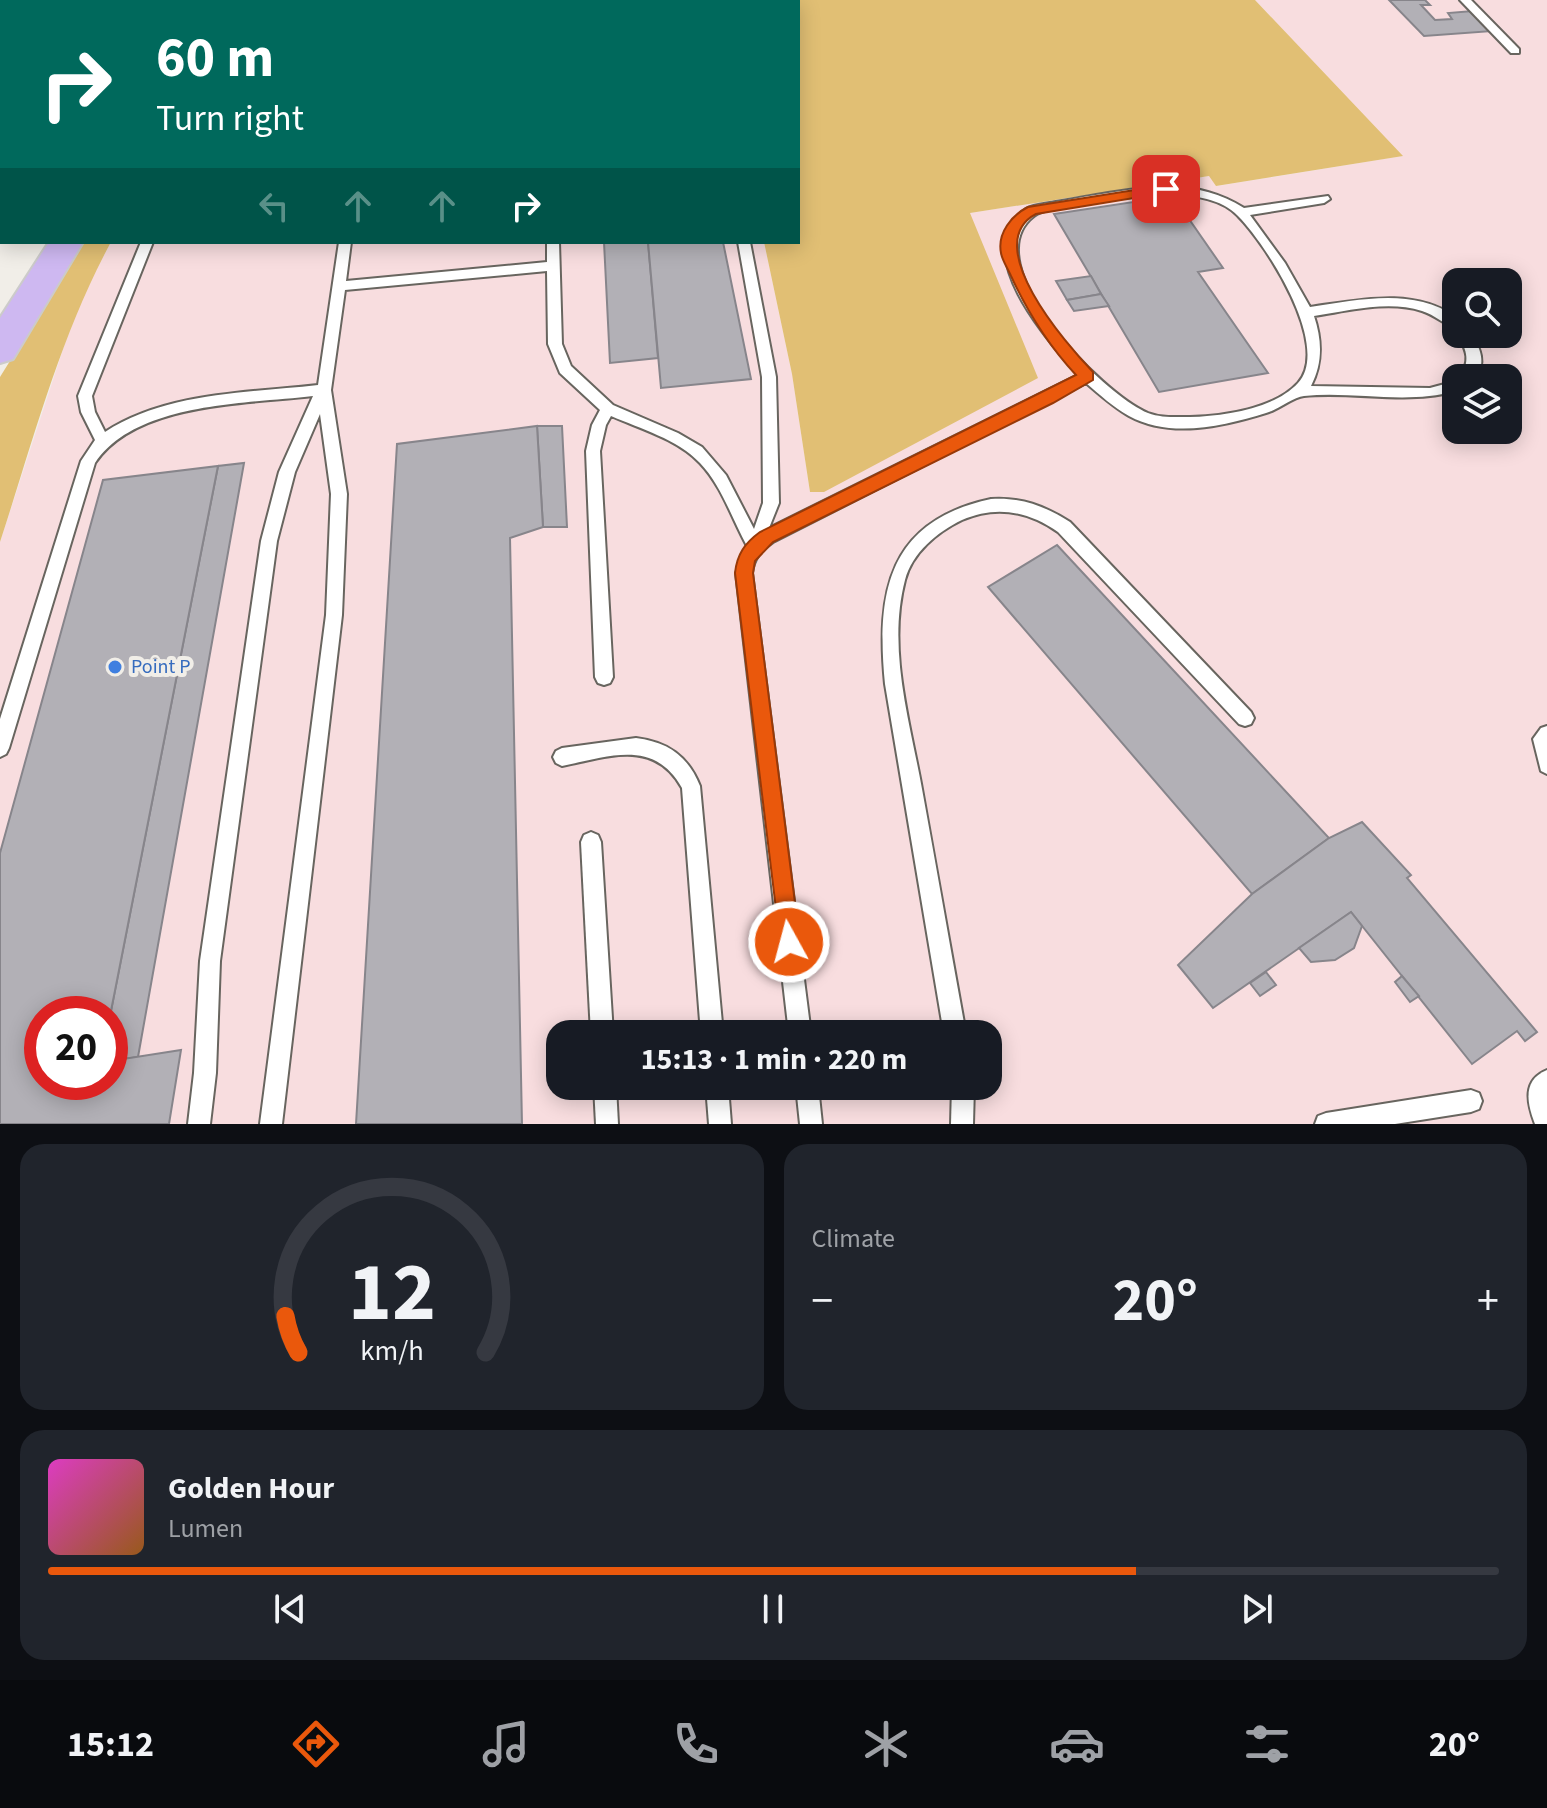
<!DOCTYPE html>
<html lang="en">
<head>
<meta charset="utf-8">
<style>
  body { margin:0; font-family:"Source Sans 3",sans-serif; background:#20242c; color:#f1f3f6; height:100vh; display:flex; flex-direction:column; font-size:30px; white-space:nowrap }
  * { box-sizing:border-box; margin:0 }
  p { font-size:26px; color:#9ea1a6 }
  .icon { flex:none; width:44px; height:44px; fill:none; stroke:currentColor; stroke-width:2; stroke-linecap:round; stroke-linejoin:round }
  .map { position:relative; height:1124px; overflow:hidden }
  .sheet { display:flex; flex-direction:column; gap:20px; padding:20px; background:#0d0f14; flex:1 }
  .sheet>* { flex:none }
  .hud { position:absolute; left:0px; top:0px; width:800px; height:244px; box-shadow:0 4px 20px #0003; background:#00695c; color:#fff; overflow:hidden }
  .buttons { position:absolute; left:1442px; top:268px; display:grid; gap:16px }
  .buttons a { display:grid; place-items:center; width:80px; height:80px; border-radius:16px; background:#171b24; box-shadow:0 4px 20px #0003; font-size:40px }
  .speed { position:absolute; left:24px; top:996px; display:flex; gap:16px; font-size:40px; font-weight:700; text-align:center }
  .speed>* { display:grid; place-content:center; width:104px; height:104px; border-radius:50%; background:#171b24; box-shadow:0 4px 20px #0003; line-height:1 }
  .speed .limit { border:12px solid #d22; background:#fff; color:#111 }
  .pin { position:absolute; display:grid; place-items:center; width:68px; height:68px; color:#fff; margin:-34px; border-radius:16px; box-shadow:0 4px 12px #0006 }
  .me { position:absolute; width:88px; margin:-44px; rotate:353deg; stroke-linejoin:round; filter:drop-shadow(0 0 6px #0008) }
  .turn { display:flex; align-items:center; gap:28px; height:168px; padding:0 24px; font-size:36px }
  .turn .icon { width:104px; height:104px; stroke-width:2.5 }
  .turn b { display:block; font-size:56px; line-height:68px }
  .lanes { display:flex; align-items:center; height:76px; padding:0 24px; background:#0003; justify-content:center; gap:40px; direction:ltr }
  .lanes .off { opacity:.35 }
  .big { font-size:60px; font-weight:700; line-height:1.1 }
  .sheet .tile { flex:1; display:flex; flex-direction:column; justify-content:center; gap:12px; min-width:0; padding:0 28px; border-radius:24px; background:#20242c }
  .sheet .dial { align-items:center; gap:0 }
  .dial svg { height:208px; overflow:visible; fill:none; stroke:#363941; stroke-width:7; stroke-linecap:round; text-anchor:middle }
  .dial text { fill:#f1f3f6; stroke:none }
  .song { display:flex; align-items:center; gap:24px }
  .cover { width:96px; height:96px; border-radius:12px; background:linear-gradient(135deg,hsl(310 70% 55%),hsl(30 70% 35%)) }
  .played { height:8px; border-radius:4px; background:linear-gradient(90deg,#ea580c 75%,#363941 75%) }
  .keys { display:flex; justify-content:space-around; direction:ltr }
  .heat { display:flex; justify-content:space-between; align-items:center; font-size:44px; direction:ltr }
  .sheet .tiles { flex:1; display:grid; gap:20px; grid-template-columns:1fr 1fr }
  .tile:last-child { grid-column:span 2 }
  .trip { position:absolute; left:546px; top:1020px; width:456px; height:80px; border-radius:24px; background:#171b24; box-shadow:0 4px 20px #0003; font-weight:700; line-height:80px; text-align:center }
  .menu { display:flex; height:128px; justify-content:space-around; align-items:center; background:#090b0e; color:#9ea1a6 }
  .menu .icon { width:56px; height:56px }
  .menu .on { color:#ea580c }
  .menu b { font-size:36px; color:#f1f3f6 }
  .map>svg:first-child { display:block }
  .industrial { fill:#f8dddf; fill-rule:evenodd }
  .green { fill:#e1bf74 }
  .building { fill:#b2b0b6; stroke:#87858b; stroke-width:2 }
  .lines { fill:none; stroke-linecap:round; stroke-linejoin:round }
  .lane-casing { stroke:#68655f; stroke-width:4 }
  .primary-casing { stroke:#cccbca; stroke-width:4 }
  .lane { fill:#fff; fill-rule:evenodd }
  .primary { fill:#ceb8f1; fill-rule:evenodd }
  .route { fill:#ea580c; stroke:#983908; stroke-width:2 }
  .shop-dot { fill:#3f7fe0; stroke:#f1eee8; stroke-width:3 }
  .labels { text-anchor:middle; dominant-baseline:central; stroke-width:8; stroke-linejoin:round; paint-order:stroke }
  .shop-label { font-size:20px; fill:#366cbe; stroke:#f1eee8; text-anchor:start }
</style>
</head>
<body>
<div class="map">
<svg width="1547" height="1124" viewBox="0 0 1547 1124">
  <rect width="100%" height="100%" fill="#f1eee8"/>
  <path class="industrial" d="M1255,0H1547V1124H0V542L66,340L87,287L111,242H764L792,374L810,492L970,213L1209,176L1217,186L1402,156ZM1456,282H1508V334H1456ZM1456,378H1508V430H1456ZM42,1014H110V1082H42ZM560,1034H988V1086H560Z"/>
  <g class="green">
    <path d="M613,0H1255L1403,156L1216,186L1209,176L970,213L1038,378L824,492H810L792,374L764,242H798V2Z"/>
    <path d="M84,242H111C60,336 33,441 0,542V377Z"/>
  </g>
  <g class="building">
    <rect x="311" y="0" width="149" height="2"/>
    <path d="M1389,0H1425L1430,5H1421L1435,20L1452,19L1448,13L1473,11L1493,31L1424,36Z"/>
    <path d="M1173,196L1223,268L1198,272L1268,373L1159,392L1054,214Z"/>
    <path d="M604,242H648L658,358L610,363Z"/>
    <path d="M648,242H723L751,379L661,388Z"/>
    <path d="M1091,276L1101,294L1067,300L1056,281Z"/>
    <path d="M1101,294L1109,306L1074,311L1067,300Z"/>
    <path d="M537,426H562L567,527H543Z"/>
    <path d="M537,426L543,527L510,538L522,1124H356L397,444Z"/>
    <path d="M244,463L138,1057L110,1061V1016L218,466Z"/>
    <path d="M218,466L110,1016L42,1014V1082H110V1061L181,1050L169,1124H0V853L103,480Z"/>
    <path d="M1057,545L1329,838L1252,894L988,587Z"/>
    <path d="M1362,822L1411,875L1407,878L1537,1032L1525,1041L1517,1031L1472,1064L1351,912L1213,1008L1178,965L1252,894L1329,838Z"/>
    <path d="M1351,912L1362,926L1354,948L1335,960L1311,962L1299,948Z"/>
    <path d="M1266,972L1276,985L1260,996L1250,983Z"/>
    <path d="M1402,976L1419,996L1410,1002L1395,982Z"/>
  </g>
  <g class="lines">
    <defs>
      <g id="lane">
        <path d="M290,0H300L289,2Z"/>
        <rect x="469" y="0" width="10" height="2"/>
        <rect x="496" y="0" width="10" height="2"/>
        <rect x="536" y="0" width="10" height="2"/>
        <rect x="593" y="0" width="10" height="2"/>
        <path d="M1460,0H1471L1519,49V53H1511Z"/>
        <rect x="0" y="44" width="2" height="6"/>
        <path d="M1171,186C1198,188 1220,193 1244,208L1328,196L1330,199L1324,203L1250,215L1285,263L1310,307C1360,300 1412,287 1456,317V329C1444,324 1435,315 1422,311C1388,300 1348,311 1314,316C1322,340 1323,363 1311,386L1430,388L1456,381V391C1406,405 1355,391 1304,396C1293,397 1278,410 1266,413C1224,426 1171,439 1129,416C1113,407 1100,395 1086,383L773,542C761,550 754,558 752,573L811,1034H789L736,573L747,546C732,519 722,486 700,463C677,439 641,429 611,416L606,425L600,451L613,677L610,683L604,685L598,683L595,677L586,451L592,425L600,410L560,373L548,344L547,271L345,290L331,390L347,494L342,615L282,1124H260L326,615L331,494L320,414L295,472L277,541L220,961L216,1073L210,1124H188L194,1073L200,961L261,541L279,472L313,396C247,404 136,402 95,463L9,748L6,754L0,757V719L81,461L95,440L81,412L78,396L141,242H153L92,396L95,412L105,432C166,392 248,393 318,385L339,242H351L346,281L547,262V242H559L562,344L571,366L613,405L678,433L702,447L726,475L754,529L763,503L762,377L738,242H750L776,377L779,503L769,528L1078,375C1046,339 968,250 1026,209C1034,204 1047,204 1056,202C1094,195 1132,188 1171,186ZM1171,194C1194,196 1221,198 1238,216C1266,244 1332,346 1298,383C1274,409 1224,416 1190,417C1176,417 1161,418 1148,413C1102,394 973,263 1034,216C1049,204 1147,195 1171,194Z"/>
        <rect x="0" y="229" width="2" height="8"/>
        <path d="M1458,334H1472C1480,349 1487,363 1475,378H1459C1471,361 1467,352 1458,334Z"/>
        <path d="M991,499C1021,497 1045,506 1070,522L1251,712L1254,718L1251,724L1245,726L1239,724L1058,532C1028,511 996,505 962,520C937,532 912,553 905,580C887,649 910,722 922,789C937,871 951,952 966,1034H944L885,684C876,592 888,521 991,499Z"/>
        <path d="M1547,726V774L1541,771L1533,739L1541,728Z"/>
        <path d="M636,738C668,742 688,756 700,786L723,1034H701L682,788C654,738 608,757 562,766L556,763L553,757L556,751L562,748Z"/>
        <path d="M591,832L598,835L601,842L613,1034H591L581,842L584,835Z"/>
        <path d="M1547,1070V1124H1535C1527,1103 1522,1080 1547,1070Z"/>
        <path d="M594,1086H616L618,1124H596Z"/>
        <path d="M706,1086H728L731,1124H709Z"/>
        <path d="M796,1086H818L822,1124H800Z"/>
        <path d="M952,1086H974L973,1124H951Z"/>
        <path d="M1471,1090L1479,1093L1482,1101L1479,1109L1471,1112L1395,1124H1315L1318,1116L1326,1113Z"/>
      </g>
      <g id="primary">
        <path d="M199,0H227L197,2Z"/>
        <path d="M49,242H83L13,359L0,363V318Z"/>
      </g>
    </defs>
    <use href="#lane" class="lane-casing"/>
    <use href="#primary" class="primary-casing"/>
    <use href="#lane" class="lane"/>
    <use href="#primary" class="primary"/>
  </g>
  <path class="route" d="M1166,185L1171,186V192L1036,214C979,244 1066,344 1093,372V380L1053,403L773,542L755,561L753,573L800,942L797,950L789,953L781,950L735,573C737,554 745,543 760,532L1076,375C1048,345 1028,313 1011,276C1008,269 1002,260 1001,253C997,233 1012,215 1028,207Z"/>
  <circle class="shop-dot" cx="115" cy="667" r="8"/>
  <g class="labels">
    <g class="shop-label">
      <text x="131" y="667">Point P</text>
    </g>
  </g>
</svg>
<div class="buttons">
<a><svg class="icon" aria-label="search" viewBox="0 0 24 24"><circle cx="10" cy="10" r="6"/><path d="M15 15l6 6"/></svg></a>
<a><svg class="icon" aria-label="layers" viewBox="0 0 24 24"><path d="M12 4l9 5-9 5-9-5zM3 14l9 5 9-5"/></svg></a>
</div>
<div class="speed"><div class="limit">20</div></div>
<div class="pin" style="left:1166px;top:189px;background:#d93025"><svg class="icon" aria-label="arrive" viewBox="0 0 24 24"><path d="M6 21V4h12l-3 4 3 4H6"/></svg></div>
<svg class="me" style="left:789px;top:942px" viewBox="-20 -20 40 40"><circle r="17" fill="#ea580c" stroke="#fff" stroke-width="3"/><path d="M0-11L8 9 0 5-8 9z" fill="#fff"/></svg>
<div class="trip">15:13 · 1 min · 220 m</div>
<div class="hud">
<div class="turn"><svg class="icon" aria-label="right" viewBox="0 0 24 24"><path d="M7 20v-9h11M14 6l5 5-5 5"/></svg><div><b>60 m</b>Turn right</div></div>
<div class="lanes"><svg class="icon off" aria-label="left" viewBox="0 0 24 24"><path d="M17 20v-9H6M10 6l-5 5 5 5"/></svg><svg class="icon off" aria-label="ahead" viewBox="0 0 24 24"><path d="M12 20V5M6 11l6-6 6 6"/></svg><svg class="icon off" aria-label="ahead" viewBox="0 0 24 24"><path d="M12 20V5M6 11l6-6 6 6"/></svg><svg class="icon" aria-label="right" viewBox="0 0 24 24"><path d="M7 20v-9h11M14 6l5 5-5 5"/></svg></div>
</div>
</div>
<section class="sheet">
<div class="tiles">
<div class="tile dial"><svg viewBox="0 0 100 80">
<path d="M14 69A42 42 0 1 1 86 69"/>
<path d="M14 69A42 42 0 0 1 9 55" stroke="#ea580c"/>
<text x="50" y="56" font-size="32" font-weight="700">12</text>
<text x="50" y="72" font-size="11">km/h</text>
</svg></div>
<div class="tile"><p>Climate</p>
<div class="heat"><a>−</a><b class="big">20°</b><a>+</a></div>
</div>
<div class="tile">
<div class="song"><i class="cover"></i><div><b>Golden Hour</b><p>Lumen</p></div></div>
<div class="played"></div>
<div class="keys"><svg class="icon" aria-label="previous" viewBox="0 0 24 24"><path d="M18 5L8 12l10 7zM5 5v14"/></svg><svg class="icon" aria-label="pause" viewBox="0 0 24 24"><path d="M8 5v14M16 5v14"/></svg><svg class="icon" aria-label="next" viewBox="0 0 24 24"><path d="M6 5l10 7-10 7zM19 5v14"/></svg></div>
</div>
</div>
</section>
<nav class="menu">
<b>15:12</b>
<svg class="icon on" aria-label="directions" viewBox="0 0 24 24"><path d="M12 3l9 9-9 9-9-9zM9 14v-3h6M13 9l2 2-2 2"/></svg>
<svg class="icon" aria-label="music" viewBox="0 0 24 24"><path d="M9 18V5l10-2v13"/><circle cx="6" cy="18" r="3"/><circle cx="16" cy="16" r="3"/></svg>
<svg class="icon" aria-label="phone" viewBox="0 0 24 24"><path d="M5 4h4l2 5-3 2q2 4 5 5l2-3 5 2v4C11 20 4 13 5 4z"/></svg>
<svg class="icon" aria-label="climate" viewBox="0 0 24 24"><path d="M12 3v18M4 7l16 10M4 17L20 7"/></svg>
<svg class="icon" aria-label="car" viewBox="0 0 24 24"><path d="M5 17H2v-5l4-1 3-4h7l3 4 3 1v5h-3M9 17h6M6 11h13"/><circle cx="7" cy="17" r="2"/><circle cx="17" cy="17" r="2"/></svg>
<svg class="icon" aria-label="filters" viewBox="0 0 24 24"><path d="M4 7h16M4 17h16"/><circle cx="9" cy="7" r="2"/><circle cx="15" cy="17" r="2"/></svg>
<b>20°</b>
</nav>
</body>
</html>
